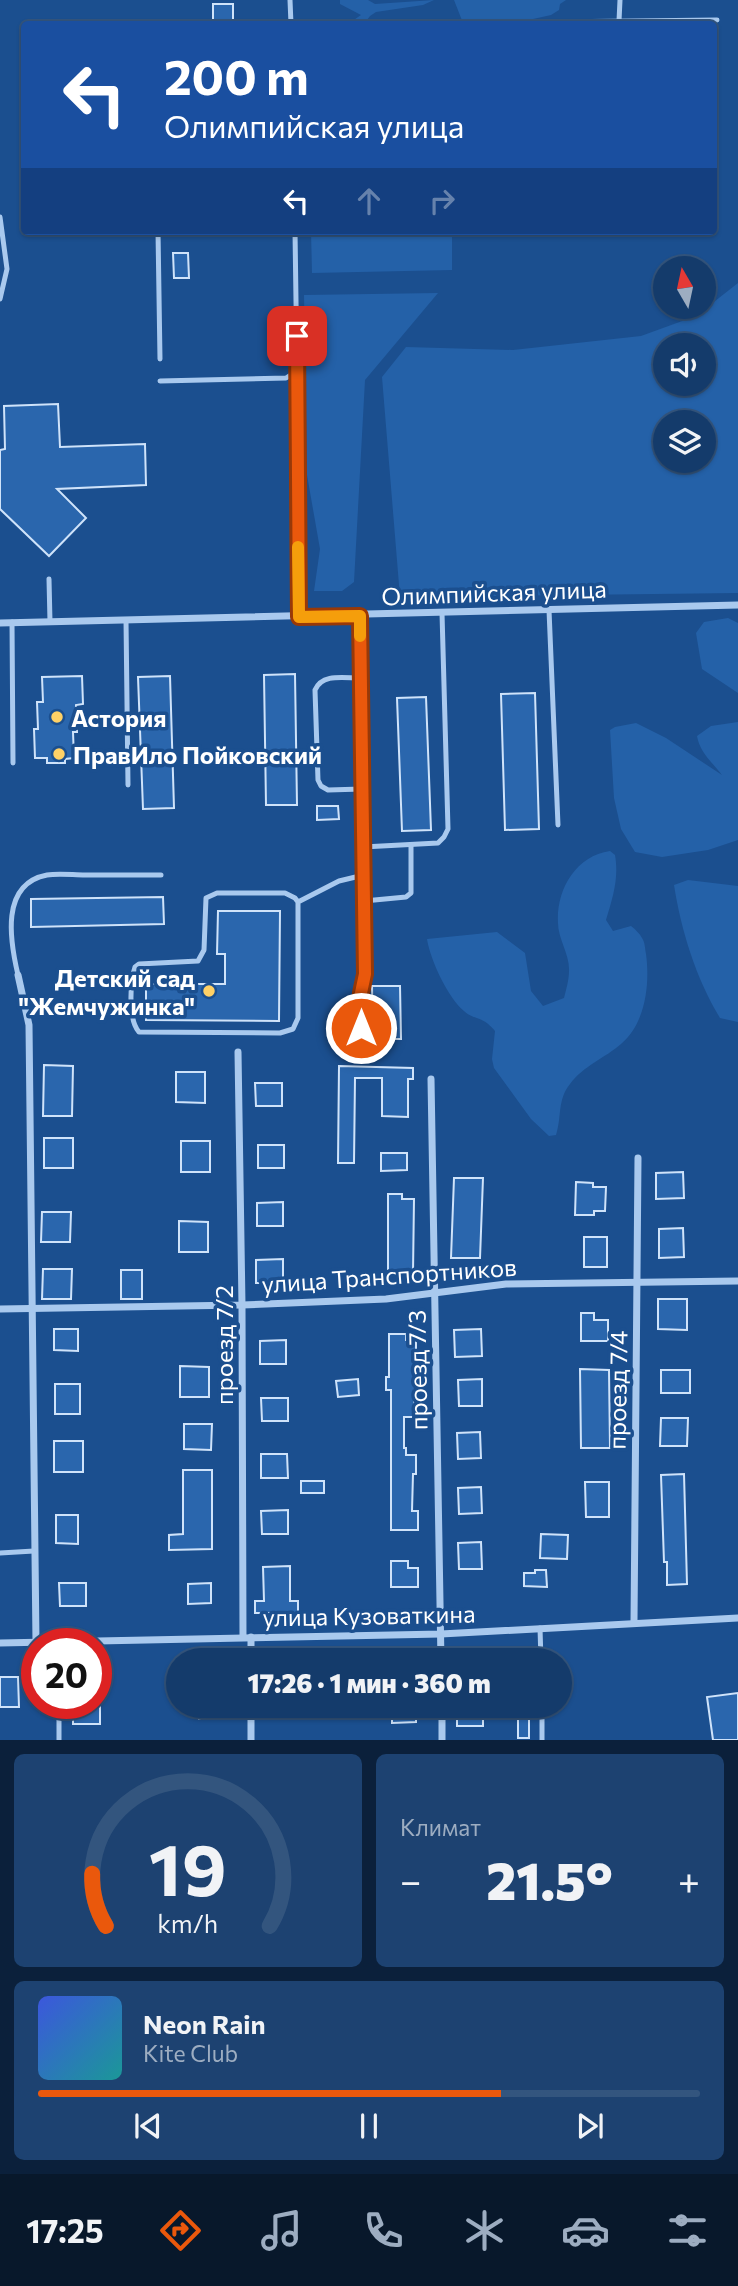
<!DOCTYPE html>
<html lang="ru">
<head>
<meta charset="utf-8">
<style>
  body { margin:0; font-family:Commissioner,sans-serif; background:#1d4271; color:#f1f3f6; height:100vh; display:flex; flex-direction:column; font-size:26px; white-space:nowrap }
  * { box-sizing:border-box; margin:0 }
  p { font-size:23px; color:#9dadc1 }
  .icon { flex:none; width:38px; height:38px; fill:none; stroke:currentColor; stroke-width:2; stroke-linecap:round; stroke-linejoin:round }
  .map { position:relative; height:1740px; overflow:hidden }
  .drawer { display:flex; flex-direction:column; gap:14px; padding:14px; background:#0b203b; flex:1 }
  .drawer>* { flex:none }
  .hud { position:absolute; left:21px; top:21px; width:696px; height:214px; border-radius:7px; box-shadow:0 2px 5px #0004,0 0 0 2px #33557e; background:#1a4fa0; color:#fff; overflow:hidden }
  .needle { width:46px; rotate:351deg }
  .fabs { position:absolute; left:653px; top:256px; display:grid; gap:14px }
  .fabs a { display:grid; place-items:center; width:63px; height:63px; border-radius:50%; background:#143b6b; box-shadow:0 2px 5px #0004,0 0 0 2px #33557e; font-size:35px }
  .speed { position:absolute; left:21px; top:1628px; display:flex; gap:14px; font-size:35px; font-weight:700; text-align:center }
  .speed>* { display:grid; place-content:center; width:91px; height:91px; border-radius:50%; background:#143b6b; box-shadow:0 2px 5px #0004,0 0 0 2px #33557e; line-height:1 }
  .speed .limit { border:10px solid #d22; background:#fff; color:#111 }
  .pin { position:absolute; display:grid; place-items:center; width:60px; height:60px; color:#fff; margin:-30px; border-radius:14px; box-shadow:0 4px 10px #0006 }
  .me { position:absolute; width:77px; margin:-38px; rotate:0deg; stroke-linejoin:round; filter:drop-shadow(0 0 5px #0008) }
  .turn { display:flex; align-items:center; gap:24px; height:147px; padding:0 28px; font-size:32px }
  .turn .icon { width:91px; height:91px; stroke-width:2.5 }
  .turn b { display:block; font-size:49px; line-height:60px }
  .lanes { display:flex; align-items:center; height:66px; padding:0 28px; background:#0003; justify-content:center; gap:35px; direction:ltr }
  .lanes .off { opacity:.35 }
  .big { font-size:52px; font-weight:800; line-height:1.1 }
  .drawer .widget { flex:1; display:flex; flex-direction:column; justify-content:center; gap:10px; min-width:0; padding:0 24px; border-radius:10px; background:#1d4271 }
  .drawer .dial { align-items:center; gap:0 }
  .dial svg { height:182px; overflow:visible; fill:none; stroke:#33557e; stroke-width:7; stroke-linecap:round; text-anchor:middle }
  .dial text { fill:#f1f3f6; stroke:none }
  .song { display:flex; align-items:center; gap:21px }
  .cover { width:84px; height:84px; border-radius:10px; background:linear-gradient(135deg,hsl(230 70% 55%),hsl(180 70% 35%)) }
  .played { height:7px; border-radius:4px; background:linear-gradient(90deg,#ea580c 70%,#33557e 70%) }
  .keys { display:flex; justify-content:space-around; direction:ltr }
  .heat { display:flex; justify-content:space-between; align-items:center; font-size:38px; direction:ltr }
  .drawer .tiles { flex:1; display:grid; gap:14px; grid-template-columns:1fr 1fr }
  .widget:last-child { grid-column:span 2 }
  .trip { position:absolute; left:166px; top:1648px; width:406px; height:70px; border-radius:35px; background:#143b6b; box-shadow:0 2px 5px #0004,0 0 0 2px #33557e; font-weight:800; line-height:70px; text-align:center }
  .dock { display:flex; height:112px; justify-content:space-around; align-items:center; background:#08182b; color:#9dadc1 }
  .dock .icon { width:49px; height:49px }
  .dock .selected { color:#ea580c }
  .dock b { font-size:32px; color:#f1f3f6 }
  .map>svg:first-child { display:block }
  .green { fill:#2461a8; fill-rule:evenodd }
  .building { fill:#2a66ad; stroke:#cfe3fa; stroke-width:2 }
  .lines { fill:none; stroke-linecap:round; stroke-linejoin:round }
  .lane { stroke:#a9c9ee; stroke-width:5 }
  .street { stroke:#a9c9ee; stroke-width:7 }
  .route-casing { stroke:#983908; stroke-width:18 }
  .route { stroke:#ea580c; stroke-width:12 }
  .slow { stroke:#f59e0b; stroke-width:12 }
  .poi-dot { fill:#ffd166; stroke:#1b4f8f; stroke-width:2.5 }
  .labels { text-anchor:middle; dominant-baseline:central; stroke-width:7; stroke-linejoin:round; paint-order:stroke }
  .street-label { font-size:24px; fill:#fff; stroke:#1b4f8f }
  .poi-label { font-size:24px; font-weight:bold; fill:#fff; stroke:#1b4f8f; text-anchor:start }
</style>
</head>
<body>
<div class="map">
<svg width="738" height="1740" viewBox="0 0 738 1740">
  <rect width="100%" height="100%" fill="#1b4f8f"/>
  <g class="green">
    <path d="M340,0H368L375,4L434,0L423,5L376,12L370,16L364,24H348L361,15L340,4Z"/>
    <path d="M454,0H566L560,4L559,10L551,15L533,19L532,24L463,23Z"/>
    <path d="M311,231H452V270L312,273Z"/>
    <path d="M738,283V593L400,597L382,377L406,347L513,350L641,336L696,316ZM665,345H704V383H665ZM665,422H704V460H665Z"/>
    <path d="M438,293L365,380L354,582L342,591H314L320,549L307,475L304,295Z"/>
    <path d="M728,618L738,623V693L702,669L696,633L704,622Z"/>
    <path d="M738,722V840L708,850L662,857L635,852L621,829L614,798L610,730L615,727L636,723L666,738L722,775C713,763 700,753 697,736L711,726Z"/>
    <path d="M610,851L615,855C619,878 613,897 606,920L613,931L631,926C635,929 640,934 642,938C645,942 645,949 646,954C650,983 646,1023 621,1044C605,1058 583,1066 570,1084C557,1100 562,1117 556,1135L549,1136L531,1119L494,1068L492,1059L495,1031C482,1015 475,1021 464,1011C448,998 430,959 427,939L497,932L525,953L531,991L543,1006L564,998C566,990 569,980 569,971C570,955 558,939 558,923C556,891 575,856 610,851Z"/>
    <path d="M688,880L738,886V1022L720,1018C696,979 681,930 674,885Z"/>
  </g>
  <g class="building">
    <rect x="213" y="4" width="20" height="20"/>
    <path d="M173,253H188L189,278H174Z"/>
    <path d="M58,404L60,447L145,444L146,485L57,489L86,518L49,556L0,509V450L5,449L4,406Z"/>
    <path d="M295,674L297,805H266L264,675Z"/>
    <path d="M82,676L83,704L76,705L77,732H73L74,758L65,759V763H47V758H35L34,729H38L37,702H43L42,677Z"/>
    <path d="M170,676L174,808L143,809L138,677Z"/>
    <path d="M535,693L539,829L505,830L501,694Z"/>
    <path d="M426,697L431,830L402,831L397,698Z"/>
    <path d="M317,806H338L339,819L317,820Z"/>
    <path d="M163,897L164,924L31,927V899Z"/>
    <path d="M218,911H280L279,1021L146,1020V984H225V954H217Z"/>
    <path d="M372,986H400L401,1039H373Z"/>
    <path d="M44,1065L73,1066L72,1116H43Z"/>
    <path d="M339,1066L413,1068V1079H408V1117L382,1116V1078H355L354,1163H338Z"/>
    <path d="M176,1072H205V1103L176,1102Z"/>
    <path d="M255,1083H282V1106H256Z"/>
    <rect x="44" y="1138" width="29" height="30"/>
    <rect x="181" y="1141" width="29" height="31"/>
    <rect x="258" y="1145" width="26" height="23"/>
    <path d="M381,1153H407V1170L381,1171Z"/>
    <path d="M683,1172L684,1198L656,1199V1173Z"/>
    <path d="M454,1178H483L480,1258H451Z"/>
    <path d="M576,1182L593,1183V1187H606L605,1211H594V1215H575Z"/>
    <path d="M388,1194H402V1199H414L413,1273H388Z"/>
    <path d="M283,1202V1226H257V1203Z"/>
    <path d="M42,1212H71L70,1242H41Z"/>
    <path d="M179,1221L208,1222V1252H179Z"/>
    <path d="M683,1228L684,1257L659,1258V1229Z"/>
    <rect x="584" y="1237" width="23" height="30"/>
    <path d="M283,1259V1283H256V1260Z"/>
    <path d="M43,1269H72L71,1299H42Z"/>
    <rect x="121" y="1270" width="21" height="29"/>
    <path d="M658,1299H687V1330L658,1329Z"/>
    <path d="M581,1313H594V1320H608V1341H581Z"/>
    <path d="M54,1329H78V1351L54,1350Z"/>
    <path d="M481,1329L482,1356L455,1357L454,1330Z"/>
    <path d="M389,1334H406V1340H416V1376H421V1389L414,1390L415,1417H404V1448H406V1455H416V1474H413L412,1511H418V1530H391V1390H386V1377H389Z"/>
    <path d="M286,1340V1364H260V1341Z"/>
    <path d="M180,1366L209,1367V1397H180Z"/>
    <path d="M580,1369L609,1370L610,1448H581Z"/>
    <rect x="661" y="1370" width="29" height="23"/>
    <path d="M358,1379L359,1395L338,1397L336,1381Z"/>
    <path d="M482,1379V1406H459L458,1380Z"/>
    <rect x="55" y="1384" width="25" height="30"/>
    <path d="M261,1398H288V1421H262Z"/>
    <path d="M661,1418H688L687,1446H660Z"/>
    <path d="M184,1424H212L211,1450L184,1449Z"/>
    <path d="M480,1432L481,1458L458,1459L457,1433Z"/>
    <rect x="54" y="1441" width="29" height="31"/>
    <path d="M261,1454H287L288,1478H261Z"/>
    <path d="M183,1470H212V1549L169,1550V1535L183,1534Z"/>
    <path d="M684,1474L687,1584L667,1585V1562H664L661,1475Z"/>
    <rect x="301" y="1481" width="23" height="12"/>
    <path d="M585,1482H609V1517H586Z"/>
    <path d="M481,1487L482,1513L459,1514L458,1488Z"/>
    <path d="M288,1510V1534H262L261,1511Z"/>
    <path d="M56,1515H78V1544L56,1543Z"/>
    <path d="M541,1534L568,1535L567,1559L540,1558Z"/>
    <path d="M481,1542L482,1569H459L458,1543Z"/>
    <path d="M391,1561H408V1568H418V1587H391Z"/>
    <path d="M290,1566V1601H298V1613H255V1601H264L263,1567Z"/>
    <path d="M535,1570H546L547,1587L524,1586V1573H535Z"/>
    <path d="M59,1583H86V1606H60Z"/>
    <path d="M211,1583V1603L188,1604V1584Z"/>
    <path d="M0,1677H18L19,1707H0Z"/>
    <path d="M738,1693V1740H713L707,1697Z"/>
    <rect x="73" y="1703" width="27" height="21"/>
    <path d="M199,1706H226V1718L199,1719Z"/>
    <rect x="264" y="1706" width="27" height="12"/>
    <path d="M392,1706H416V1722L392,1723Z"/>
    <rect x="457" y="1706" width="26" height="20"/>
    <rect x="518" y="1706" width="11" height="32"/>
  </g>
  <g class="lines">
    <g class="lane">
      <path d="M290,0L291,24"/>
      <path d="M619,21L620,0"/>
      <path d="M390,24L717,20"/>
      <path d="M0,217L7,269L0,299"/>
      <path d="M158,231L160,359"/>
      <path d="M297,371L299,617"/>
      <path d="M160,381L286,378L297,371L295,231"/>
      <path d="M49,579L50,622"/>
      <path d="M549,610L558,825"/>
      <path d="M360,616L365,974L361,993V1028"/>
      <path d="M126,620L128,785"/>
      <path d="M12,622L13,763"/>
      <path d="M360,678C344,678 322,673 315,690L318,780L321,786L328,790L362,789"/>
      <path d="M363,847L438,843L444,837L448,829L442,613"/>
      <path d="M364,901L406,897L411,893V845"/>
      <path d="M298,902L295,898L285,893H217L206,898L204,950L198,961L139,964L135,967C130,982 128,1020 139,1032L280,1033L293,1029L298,1018V902L339,881L364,875"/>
      <path d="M18,975C10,941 0,884 47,875C59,873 73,875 85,875C110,875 136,875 161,875"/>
      <path d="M0,1553L34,1551"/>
      <path d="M540,1628L541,1661"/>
      <path d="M542,1706V1740"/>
      <path d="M59,1740V1703"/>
    </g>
    <g class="street">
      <path d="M0,623L738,605"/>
      <path d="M18,975L29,1025L36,1642"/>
      <path d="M238,1052L242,1305L243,1637"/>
      <path d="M431,1079L441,1661"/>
      <path d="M0,1309L242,1305L386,1299L506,1284L738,1281"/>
      <path d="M634,1622L638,1158"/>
      <path d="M0,1643L441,1634L738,1618"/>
      <path d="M251,1661V1637"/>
      <path d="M442,1706V1740"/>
      <path d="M251,1740V1706"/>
    </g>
  </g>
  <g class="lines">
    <defs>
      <path id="route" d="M297,336L299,617L360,616L365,974L361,993V1028"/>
    </defs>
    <use href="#route" class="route-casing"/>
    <use href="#route" class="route"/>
    <path class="slow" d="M298,547L299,617L360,616V636"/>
  </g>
  <g class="poi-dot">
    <circle cx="57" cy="717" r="7"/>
    <circle cx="59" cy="754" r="7"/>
    <circle cx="209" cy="991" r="7"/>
  </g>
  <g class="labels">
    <g class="street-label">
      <text transform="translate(494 592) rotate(-2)">Олимпийская улица</text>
      <text transform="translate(389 1275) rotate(-4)">улица Транспортников</text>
      <text transform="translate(223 1345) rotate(-90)">проезд 7/2</text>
      <text transform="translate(417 1370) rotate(-91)">проезд 7/3</text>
      <text transform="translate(617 1390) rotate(-89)">проезд 7/4</text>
      <text transform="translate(369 1615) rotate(-1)">улица Кузоваткина</text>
    </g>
    <g class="poi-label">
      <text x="71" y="717">Астория</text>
      <text x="73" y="754">ПравИло Пойковский</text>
      <text x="195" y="977" text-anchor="end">Детский сад<tspan x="195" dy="28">"Жемчужинка"</tspan></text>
    </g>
  </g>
</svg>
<div class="fabs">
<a><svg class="needle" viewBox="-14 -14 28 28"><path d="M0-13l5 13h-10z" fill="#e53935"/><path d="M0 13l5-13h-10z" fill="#9dadc1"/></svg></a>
<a><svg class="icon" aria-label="sound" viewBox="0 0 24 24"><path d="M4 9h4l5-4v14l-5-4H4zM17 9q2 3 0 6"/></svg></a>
<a><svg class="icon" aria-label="layers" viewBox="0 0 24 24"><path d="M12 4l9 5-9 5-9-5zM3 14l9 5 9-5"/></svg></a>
</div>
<div class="speed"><div class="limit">20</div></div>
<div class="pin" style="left:297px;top:336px;background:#d93025"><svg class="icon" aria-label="arrive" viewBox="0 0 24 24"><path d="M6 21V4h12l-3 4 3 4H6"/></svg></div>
<svg class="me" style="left:361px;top:1028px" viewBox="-20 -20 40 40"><circle r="17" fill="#ea580c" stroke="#fff" stroke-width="3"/><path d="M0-11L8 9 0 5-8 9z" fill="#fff"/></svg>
<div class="trip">17:26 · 1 мин · 360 m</div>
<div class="hud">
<div class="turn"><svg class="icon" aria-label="left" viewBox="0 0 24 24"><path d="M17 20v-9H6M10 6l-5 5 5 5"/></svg><div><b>200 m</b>Олимпийская улица</div></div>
<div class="lanes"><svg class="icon" aria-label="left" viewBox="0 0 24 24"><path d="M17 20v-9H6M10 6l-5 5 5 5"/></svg><svg class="icon off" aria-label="ahead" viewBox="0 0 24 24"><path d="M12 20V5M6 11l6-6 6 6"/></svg><svg class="icon off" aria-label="right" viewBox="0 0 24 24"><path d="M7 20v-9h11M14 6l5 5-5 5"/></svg></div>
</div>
</div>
<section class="drawer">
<div class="tiles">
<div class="widget dial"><svg viewBox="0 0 100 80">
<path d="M14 69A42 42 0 1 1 86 69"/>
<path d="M14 69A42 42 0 0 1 8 46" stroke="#ea580c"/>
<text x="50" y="56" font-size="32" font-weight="700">19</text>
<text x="50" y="72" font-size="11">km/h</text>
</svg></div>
<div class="widget"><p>Климат</p>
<div class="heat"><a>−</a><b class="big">21.5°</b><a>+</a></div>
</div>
<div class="widget">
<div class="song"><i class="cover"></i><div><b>Neon Rain</b><p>Kite Club</p></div></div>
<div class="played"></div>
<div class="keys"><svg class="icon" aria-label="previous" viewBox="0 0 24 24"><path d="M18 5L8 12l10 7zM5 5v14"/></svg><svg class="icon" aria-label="pause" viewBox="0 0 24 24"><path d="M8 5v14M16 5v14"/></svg><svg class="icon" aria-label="next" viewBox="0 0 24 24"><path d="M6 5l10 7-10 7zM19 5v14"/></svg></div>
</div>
</div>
</section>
<nav class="dock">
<b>17:25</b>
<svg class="icon selected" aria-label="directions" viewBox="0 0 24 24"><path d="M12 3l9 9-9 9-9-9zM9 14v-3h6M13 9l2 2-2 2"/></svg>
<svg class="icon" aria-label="music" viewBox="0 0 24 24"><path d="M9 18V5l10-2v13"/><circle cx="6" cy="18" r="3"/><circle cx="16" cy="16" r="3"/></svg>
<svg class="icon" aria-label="phone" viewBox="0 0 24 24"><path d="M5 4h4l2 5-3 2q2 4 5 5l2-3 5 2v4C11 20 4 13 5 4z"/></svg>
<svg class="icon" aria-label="climate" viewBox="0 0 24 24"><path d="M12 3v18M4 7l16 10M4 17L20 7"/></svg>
<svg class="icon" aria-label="car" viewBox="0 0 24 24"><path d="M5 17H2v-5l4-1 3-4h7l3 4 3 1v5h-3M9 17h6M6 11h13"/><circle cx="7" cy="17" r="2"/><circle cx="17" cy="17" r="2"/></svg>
<svg class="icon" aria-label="filters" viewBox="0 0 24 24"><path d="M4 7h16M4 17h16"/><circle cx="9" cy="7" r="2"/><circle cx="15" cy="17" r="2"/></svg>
</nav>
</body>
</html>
